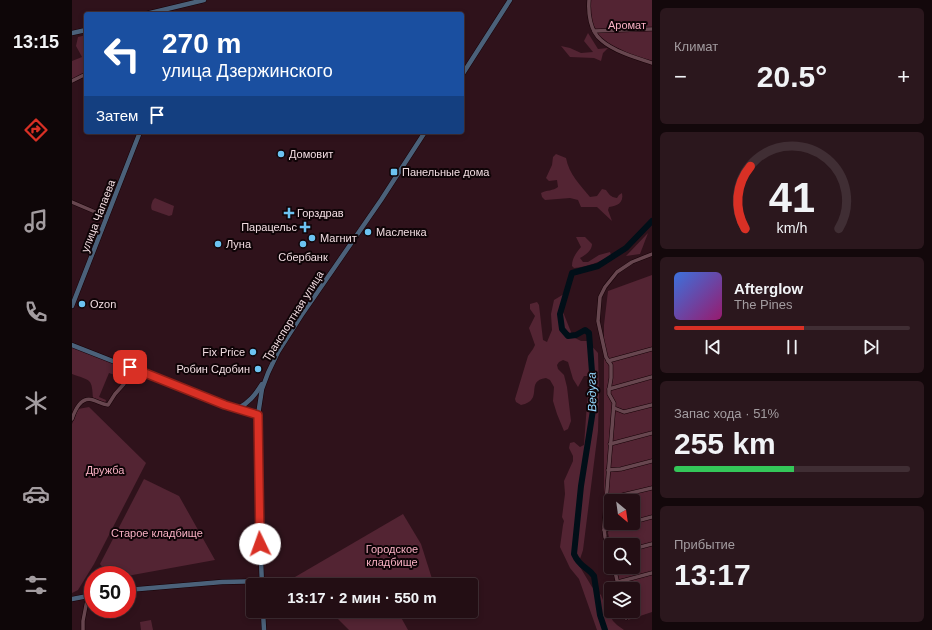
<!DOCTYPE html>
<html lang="ru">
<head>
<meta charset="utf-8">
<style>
  body { margin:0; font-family:Helvetica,sans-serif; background:#2b171d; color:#f1f3f6; height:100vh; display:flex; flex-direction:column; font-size:15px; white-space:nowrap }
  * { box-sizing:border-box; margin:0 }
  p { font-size:13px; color:#a39ca0 }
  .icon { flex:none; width:22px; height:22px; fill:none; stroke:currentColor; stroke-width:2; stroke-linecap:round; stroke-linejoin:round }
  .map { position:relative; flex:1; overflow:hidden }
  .panel { display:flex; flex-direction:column; gap:8px; padding:8px; background:#13080b; width:280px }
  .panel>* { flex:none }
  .top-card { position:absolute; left:12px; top:12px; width:380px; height:122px; border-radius:4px; box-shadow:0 2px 6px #0003,0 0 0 1px #402e34; background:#1a4fa0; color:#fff; overflow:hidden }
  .needle { width:26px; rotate:151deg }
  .controls { position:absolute; left:532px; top:494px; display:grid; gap:8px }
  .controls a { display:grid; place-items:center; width:36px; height:36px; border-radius:4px; background:#230e14; box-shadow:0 2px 6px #0003,0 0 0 1px #402e34; font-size:20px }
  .speed { position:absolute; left:12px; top:566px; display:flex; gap:8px; font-size:20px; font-weight:700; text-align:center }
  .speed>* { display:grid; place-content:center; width:52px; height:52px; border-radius:50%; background:#230e14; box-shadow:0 2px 6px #0003,0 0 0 1px #402e34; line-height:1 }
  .speed .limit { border:6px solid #d22; background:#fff; color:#111 }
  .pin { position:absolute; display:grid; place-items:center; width:34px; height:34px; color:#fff; margin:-17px; border-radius:8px; box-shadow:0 2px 6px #0006 }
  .me { position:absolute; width:44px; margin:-22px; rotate:357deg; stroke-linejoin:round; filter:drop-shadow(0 0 3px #0008) }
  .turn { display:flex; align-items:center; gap:14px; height:84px; padding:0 12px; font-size:18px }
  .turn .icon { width:52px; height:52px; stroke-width:2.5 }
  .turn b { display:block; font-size:28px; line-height:34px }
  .then { display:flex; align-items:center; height:38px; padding:0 12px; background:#0003; gap:8px; font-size:15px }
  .big { font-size:30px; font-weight:700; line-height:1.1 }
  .panel .card { flex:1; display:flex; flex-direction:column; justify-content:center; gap:6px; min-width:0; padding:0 14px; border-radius:6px; background:#2b171d }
  .panel .dial { align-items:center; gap:0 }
  .dial svg { height:104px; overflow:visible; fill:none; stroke:#402e34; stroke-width:7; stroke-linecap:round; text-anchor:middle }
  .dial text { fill:#f1f3f6; stroke:none }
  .song { display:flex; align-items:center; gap:12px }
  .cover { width:48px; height:48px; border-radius:6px; background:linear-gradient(135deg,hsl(220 70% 55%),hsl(320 70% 35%)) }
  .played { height:4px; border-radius:2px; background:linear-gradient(90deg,#d93025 55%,#402e34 55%) }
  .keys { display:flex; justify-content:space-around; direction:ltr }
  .heat { display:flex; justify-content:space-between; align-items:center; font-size:22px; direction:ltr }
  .charge { height:6px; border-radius:3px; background:linear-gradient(90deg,#34c759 51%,#402e34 0) }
  .trip { position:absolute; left:174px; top:578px; width:232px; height:40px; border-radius:4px; background:#230e14; box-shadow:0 2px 6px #0003,0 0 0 1px #402e34; font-weight:700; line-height:40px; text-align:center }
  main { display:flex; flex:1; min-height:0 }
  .menu { display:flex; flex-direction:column; width:72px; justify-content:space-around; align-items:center; background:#0e0608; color:#a39ca0 }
  .menu .icon { width:28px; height:28px }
  .menu .active { color:#d93025 }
  .menu b { font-size:18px; color:#f1f3f6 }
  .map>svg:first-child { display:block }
  .green { fill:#532433; fill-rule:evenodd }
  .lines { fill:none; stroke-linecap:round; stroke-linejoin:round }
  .river { stroke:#010f18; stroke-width:6 }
  .street-casing { stroke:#150106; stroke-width:4.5 }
  .secondary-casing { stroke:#150106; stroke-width:5.5 }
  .street { stroke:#67464f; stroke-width:3.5 }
  .secondary { stroke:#4b617a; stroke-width:4.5 }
  .route-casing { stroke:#8d1f18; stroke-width:10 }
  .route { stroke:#d93025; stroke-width:7 }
  .poi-dot { fill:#6cc3f2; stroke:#0f0407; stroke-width:1.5 }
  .labels { text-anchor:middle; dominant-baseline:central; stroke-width:4; stroke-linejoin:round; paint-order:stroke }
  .park-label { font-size:11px; fill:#f8b0c3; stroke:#0f0407 }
  .poi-label { font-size:11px; fill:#f1dce1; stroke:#0f0407; text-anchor:start }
  .street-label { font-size:11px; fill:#f1dce1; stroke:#0f0407 }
  .water-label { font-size:12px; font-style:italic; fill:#93d7fe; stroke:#0f0407 }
</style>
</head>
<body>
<main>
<nav class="menu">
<b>13:15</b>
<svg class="icon active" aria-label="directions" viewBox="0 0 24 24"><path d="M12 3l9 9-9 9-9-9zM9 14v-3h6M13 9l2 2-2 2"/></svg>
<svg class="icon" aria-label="music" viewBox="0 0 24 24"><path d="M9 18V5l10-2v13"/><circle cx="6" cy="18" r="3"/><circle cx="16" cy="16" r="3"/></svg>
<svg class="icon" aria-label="phone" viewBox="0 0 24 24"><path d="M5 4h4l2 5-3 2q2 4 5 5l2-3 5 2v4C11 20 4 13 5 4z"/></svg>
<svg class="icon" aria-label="climate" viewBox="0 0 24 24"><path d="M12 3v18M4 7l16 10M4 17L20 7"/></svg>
<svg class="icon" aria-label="car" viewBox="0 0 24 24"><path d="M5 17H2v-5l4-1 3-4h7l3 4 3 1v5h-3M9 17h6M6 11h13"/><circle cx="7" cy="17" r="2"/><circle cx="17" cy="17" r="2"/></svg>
<svg class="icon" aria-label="filters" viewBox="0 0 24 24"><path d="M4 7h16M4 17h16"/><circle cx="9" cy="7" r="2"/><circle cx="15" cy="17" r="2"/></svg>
</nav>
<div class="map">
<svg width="580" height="630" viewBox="0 0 580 630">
  <rect width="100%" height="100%" fill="#2f121b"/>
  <g class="green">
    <path d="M519,0H580V62C561,55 531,47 522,28C519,21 519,10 518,3Z"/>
    <path d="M516,33L526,49L536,48L531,53L529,61L522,58L498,57L489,46L498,48L509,53L521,52L512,41Z"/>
    <path d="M14,35V72L0,79V61L10,57L4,46L6,37Z"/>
    <path d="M484,154L494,158C497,174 508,185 518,197L525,196L530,189L534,190C537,194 538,197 545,198L547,195L550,193C552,203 545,206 537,207L536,210L540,221L525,207H509L506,200L498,198L473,200L470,197L469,193C475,190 481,191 486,187L485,180L477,181L474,178L480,165L481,157Z"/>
    <path d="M83,198L102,206L100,215L97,216L80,210C78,207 80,200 83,198Z"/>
    <path d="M576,233L568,254L554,256Z"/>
    <path d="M504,237H513L520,244C520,251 513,255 508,258L511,262H516L527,255L538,252L539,255C529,262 514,267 502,268L500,266C500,258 504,253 509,247Z"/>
    <path d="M580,275V612L556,620L554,611H561V589H549L544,567H561V545L539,546L532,516V325L536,291ZM539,501H561V523H539Z"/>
    <path d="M492,294L490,298L491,312L501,337L509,341H515L526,353L527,394L526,431L511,550L507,562L508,567L520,587L529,595L535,610L541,621L545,625L552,630H525L507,579L498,568L488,547L491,525L492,521L490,517L493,494L492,481L501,461V456L497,448L498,443L502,442L508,447L512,445L517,376H512L506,387L501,379L496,362L491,360L487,362L485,365L486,369L492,375L495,387L499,421L496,429L492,431L485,414L481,401L482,387L478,380L474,378C452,381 473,400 449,405L444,402L443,399L456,356L461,349L463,345L457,328L463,316L458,309V304L465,302L467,305L471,340L475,342L480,330L479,314L482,300Z"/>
    <path d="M0,346L55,368L56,371L52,383L46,382L48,377L37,373L27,397L34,400L33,403L21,399C20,378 19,381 0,374Z"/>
    <path d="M17,407L74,463L22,564L6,590L0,593V424L6,409Z"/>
    <path d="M72,479L107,496L143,560L55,576L37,575L28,564Z"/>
    <path d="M331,514L349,544L362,585H232L223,577Z"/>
    <path d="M258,611H329L326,612L336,630H277Z"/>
    <path d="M79,620L81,630H69L68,622Z"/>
  </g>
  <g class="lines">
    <path class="river" d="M533,630L528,615L522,576C515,566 508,568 502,554L509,486L521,410L520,372L517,333L513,330L504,335L496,336L490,329L488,314L500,273L526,266L554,248L580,221"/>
    <defs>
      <g id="street">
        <path d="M517,0C516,13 518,31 529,40C541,51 564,58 580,63"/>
        <path d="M522,31L580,29"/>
        <path d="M0,81L14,74"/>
        <path d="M0,202L35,217"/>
        <path d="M536,361L580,349"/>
        <path d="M537,389L580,377"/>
        <path d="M542,408L552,412L580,405"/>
        <path d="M0,419C3,410 9,396 21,400C27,402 30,404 36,405L43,394L52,384L58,367"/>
        <path d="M538,444L580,433"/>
        <path d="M536,470L549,469L580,461"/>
        <path d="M534,499L580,488"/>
        <path d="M561,522L580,517"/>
        <path d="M532,530L557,523"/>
        <path d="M561,549L580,544"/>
        <path d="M539,554L533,537L532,527L542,403L537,394V390L539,378V365L534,357L526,321L528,297L533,287L545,272L560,262L580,254"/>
        <path d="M542,567L547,589"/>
        <path d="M546,582L580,573"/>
        <path d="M552,611L554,618"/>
        <path d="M11,630V621L16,595"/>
      </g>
      <g id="secondary">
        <path d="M74,14L132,0"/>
        <path d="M0,33L14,30"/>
        <path d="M390,75L438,0"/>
        <path d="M0,306L68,132"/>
        <path d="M0,345L153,405L186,415"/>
        <path d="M165,409C177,403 183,395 190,384"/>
        <path d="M190,585L187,512L186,415L190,389L196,373L206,352L229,316L309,200L353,132"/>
        <path d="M55,590L150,582L190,581"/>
        <path d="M0,599L21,595"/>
        <path d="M191,611L192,630"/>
      </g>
    </defs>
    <use href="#street" class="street-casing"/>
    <use href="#secondary" class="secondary-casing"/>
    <use href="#street" class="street"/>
    <use href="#secondary" class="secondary"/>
  </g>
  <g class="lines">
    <defs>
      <path id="route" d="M58,367L153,405L186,415L188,544"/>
    </defs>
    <use href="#route" class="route-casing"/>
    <use href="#route" class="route"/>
  </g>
  <g class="poi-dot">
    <circle cx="209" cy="154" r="4"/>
    <rect x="318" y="168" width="8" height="8" rx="2"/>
    <path d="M215 207h4v4h4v4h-4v4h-4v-4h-4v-4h4z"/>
    <path d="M231 221h4v4h4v4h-4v4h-4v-4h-4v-4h4z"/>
    <circle cx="296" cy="232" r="4"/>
    <circle cx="240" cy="238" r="4"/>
    <circle cx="146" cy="244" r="4"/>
    <circle cx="231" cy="244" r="4"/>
    <circle cx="10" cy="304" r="4"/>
    <circle cx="181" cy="352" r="4"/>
    <circle cx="186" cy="369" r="4"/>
  </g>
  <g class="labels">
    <g class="park-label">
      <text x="555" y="25">Аромат</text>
      <text x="33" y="470">Дружба</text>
      <text x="85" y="533">Старое кладбище</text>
      <text x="320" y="549">Городское<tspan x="320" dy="13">кладбище</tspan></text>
    </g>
    <g class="poi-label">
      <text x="217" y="154">Домовит</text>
      <text x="330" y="172">Панельные дома</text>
      <text x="225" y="213">Горздрав</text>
      <text x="225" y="227" text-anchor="end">Парацельс</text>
      <text x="304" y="232">Масленка</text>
      <text x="248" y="238">Магнит</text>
      <text x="154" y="244">Луна</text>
      <text x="231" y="257" text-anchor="middle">Сбербанк</text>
      <text x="18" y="304">Ozon</text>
      <text x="173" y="352" text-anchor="end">Fix Price</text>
      <text x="178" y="369" text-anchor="end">Робин Сдобин</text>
    </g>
    <g class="street-label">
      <text transform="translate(26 216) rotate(-69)">улица Чапаева</text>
      <text transform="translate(221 316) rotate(-58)">Транспортная улица</text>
    </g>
    <g class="water-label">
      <text transform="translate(520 392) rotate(-91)">Ведуга</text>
    </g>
  </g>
</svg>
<div class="controls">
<a><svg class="needle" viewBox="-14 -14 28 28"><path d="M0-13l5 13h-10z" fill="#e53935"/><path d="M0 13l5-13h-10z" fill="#a39ca0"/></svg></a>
<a><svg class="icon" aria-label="search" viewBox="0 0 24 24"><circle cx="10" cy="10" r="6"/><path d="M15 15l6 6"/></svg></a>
<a><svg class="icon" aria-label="layers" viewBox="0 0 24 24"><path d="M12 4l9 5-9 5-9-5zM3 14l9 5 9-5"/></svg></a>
</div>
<div class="speed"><div class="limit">50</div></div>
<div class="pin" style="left:58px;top:367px;background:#d93025"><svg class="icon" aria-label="arrive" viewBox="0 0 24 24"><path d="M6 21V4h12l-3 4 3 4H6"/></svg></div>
<svg class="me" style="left:188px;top:544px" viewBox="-20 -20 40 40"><circle r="19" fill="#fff"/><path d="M0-13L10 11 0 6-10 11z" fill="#d93025"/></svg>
<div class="trip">13:17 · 2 мин · 550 m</div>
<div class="top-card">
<div class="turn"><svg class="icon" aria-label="left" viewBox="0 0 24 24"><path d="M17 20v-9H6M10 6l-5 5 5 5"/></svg><div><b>270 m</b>улица Дзержинского</div></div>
<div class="then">Затем<svg class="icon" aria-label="arrive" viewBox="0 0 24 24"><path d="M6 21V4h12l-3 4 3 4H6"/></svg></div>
</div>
</div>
<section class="panel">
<div class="card"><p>Климат</p>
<div class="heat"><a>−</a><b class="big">20.5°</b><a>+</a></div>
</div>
<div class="card dial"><svg viewBox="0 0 100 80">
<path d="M14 69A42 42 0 1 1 86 69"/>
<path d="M14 69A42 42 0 0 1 18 21" stroke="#d93025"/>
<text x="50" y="56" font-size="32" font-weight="700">41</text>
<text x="50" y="72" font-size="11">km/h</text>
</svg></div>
<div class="card">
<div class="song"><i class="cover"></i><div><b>Afterglow</b><p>The Pines</p></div></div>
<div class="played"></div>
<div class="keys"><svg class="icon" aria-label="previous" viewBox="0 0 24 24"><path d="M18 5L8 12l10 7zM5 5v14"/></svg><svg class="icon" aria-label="pause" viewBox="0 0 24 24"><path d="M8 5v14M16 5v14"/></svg><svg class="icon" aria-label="next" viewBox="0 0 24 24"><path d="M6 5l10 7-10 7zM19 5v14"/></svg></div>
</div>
<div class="card"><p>Запас хода · 51%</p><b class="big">255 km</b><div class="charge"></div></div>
<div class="card"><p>Прибытие</p><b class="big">13:17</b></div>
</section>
</main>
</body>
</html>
